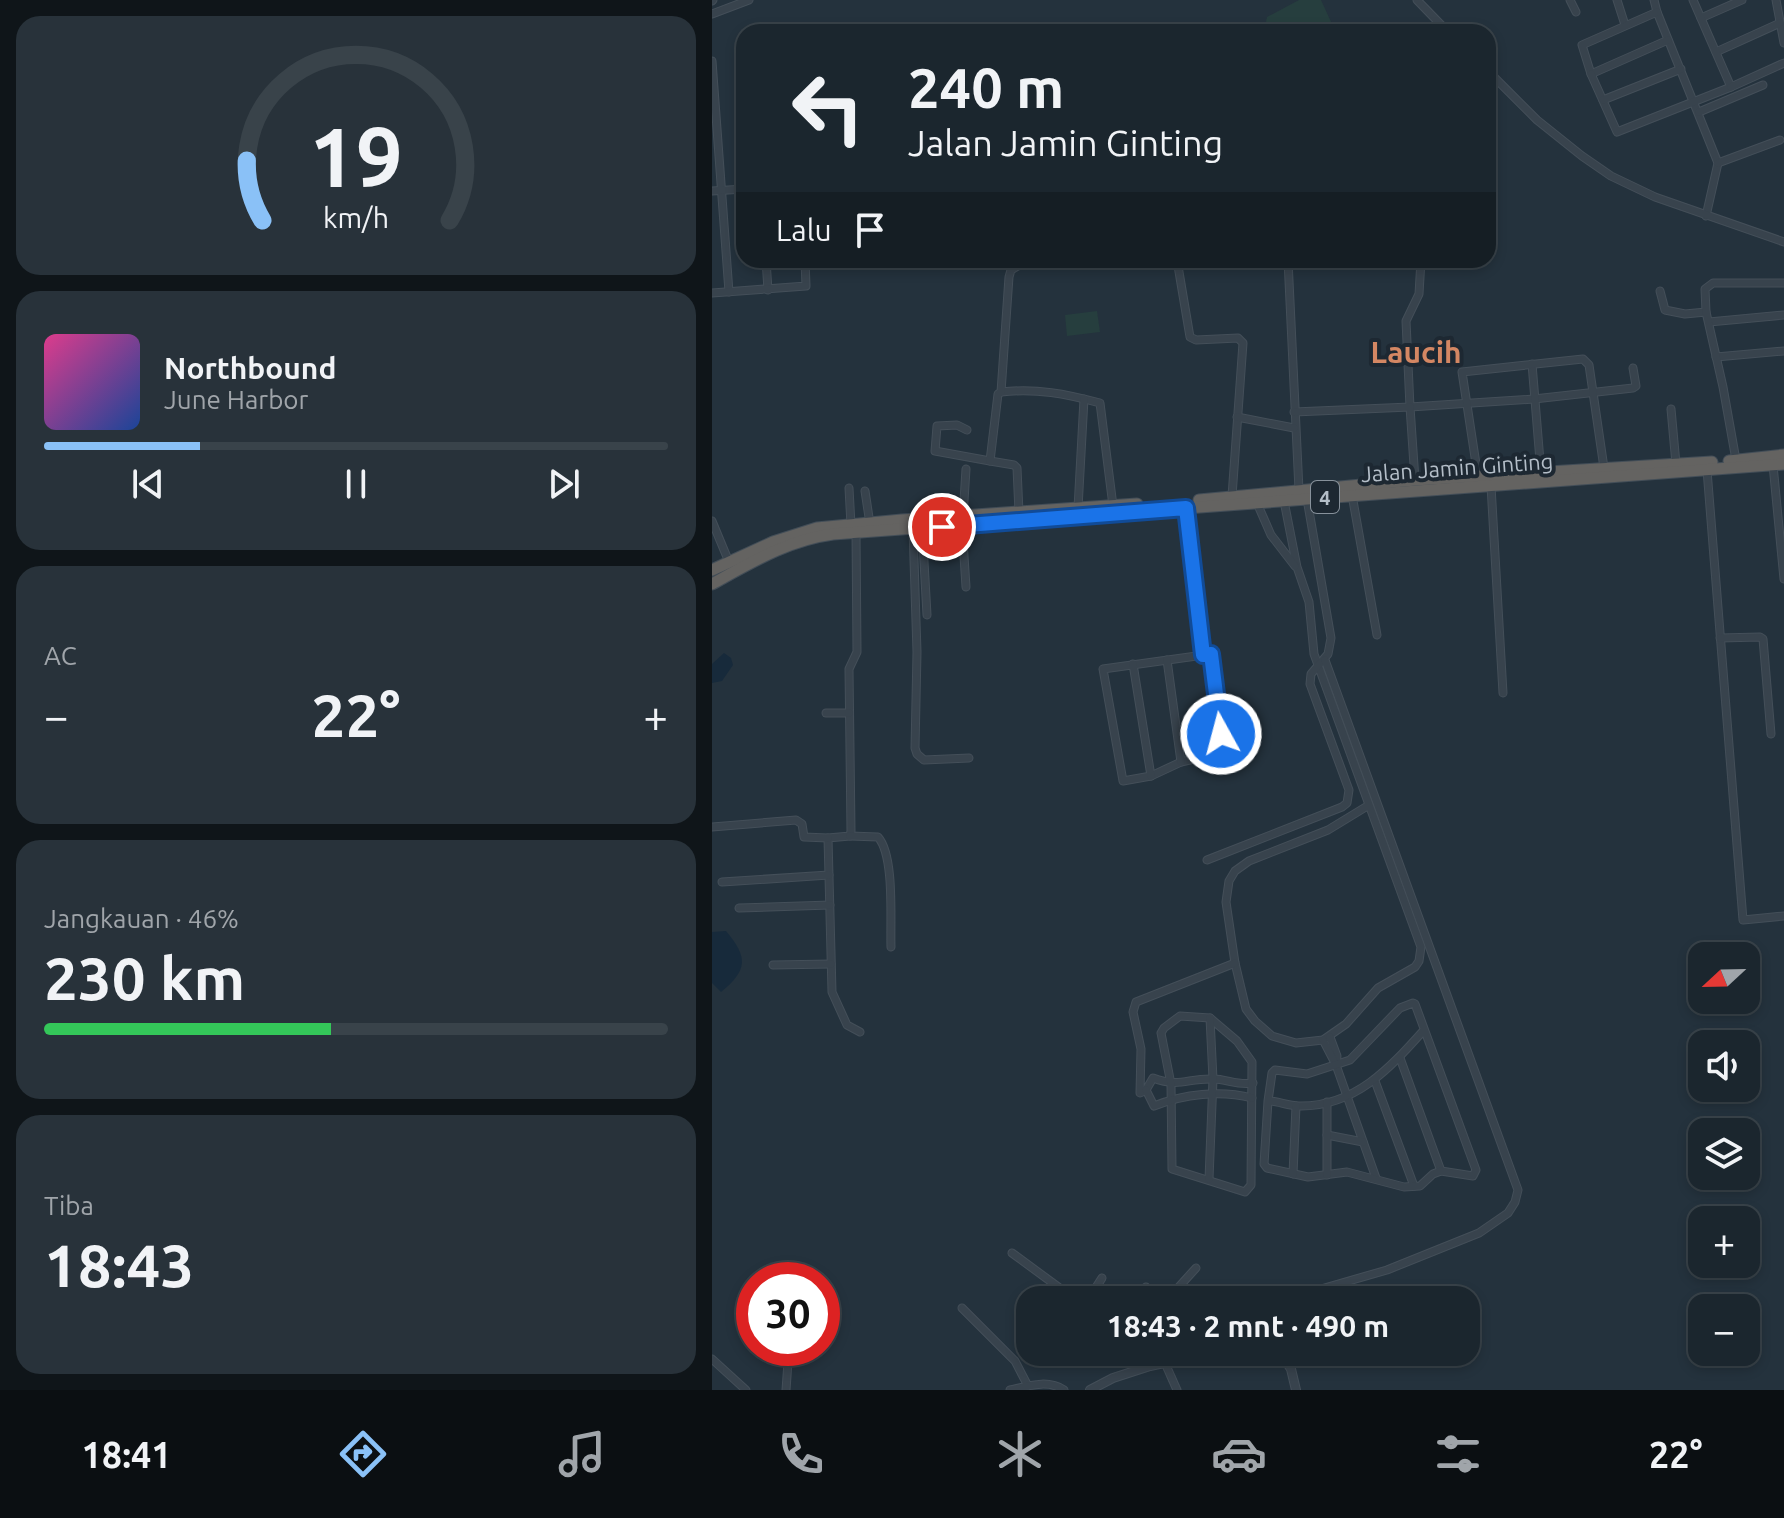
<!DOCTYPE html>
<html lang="id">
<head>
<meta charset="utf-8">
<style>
  body { margin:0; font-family:Ubuntu,sans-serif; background:#28323a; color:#f1f3f6; height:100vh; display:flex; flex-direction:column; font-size:30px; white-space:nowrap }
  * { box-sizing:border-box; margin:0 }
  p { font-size:26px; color:#a0a5aa }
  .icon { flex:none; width:44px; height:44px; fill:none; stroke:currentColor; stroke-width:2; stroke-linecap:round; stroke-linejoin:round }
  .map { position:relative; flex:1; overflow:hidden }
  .sheet { display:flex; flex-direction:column; gap:16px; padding:16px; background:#0f1519; width:712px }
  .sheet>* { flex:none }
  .hud { position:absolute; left:24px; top:24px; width:760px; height:244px; border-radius:24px; box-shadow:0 4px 12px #0003,0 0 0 2px #39434a; background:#1b262e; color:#f1f3f6; overflow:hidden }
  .needle { width:52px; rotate:248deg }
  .tools { position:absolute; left:976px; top:942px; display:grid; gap:16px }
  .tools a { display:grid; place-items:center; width:72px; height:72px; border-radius:16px; background:#1b262e; box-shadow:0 4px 12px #0003,0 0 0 2px #39434a; font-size:40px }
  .speed { position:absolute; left:24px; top:1262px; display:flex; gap:16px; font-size:40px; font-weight:700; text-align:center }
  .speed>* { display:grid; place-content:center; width:104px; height:104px; border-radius:50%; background:#1b262e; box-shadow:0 4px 12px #0003,0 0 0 2px #39434a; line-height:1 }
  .speed .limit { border:12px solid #d22; background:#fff; color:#111 }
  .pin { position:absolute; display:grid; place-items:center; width:68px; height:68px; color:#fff; margin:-34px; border:4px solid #fff; border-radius:50%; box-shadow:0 2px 8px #0007 }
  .me { position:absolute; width:88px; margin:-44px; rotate:353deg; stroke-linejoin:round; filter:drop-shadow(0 0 6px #0008) }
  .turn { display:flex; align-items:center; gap:28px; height:168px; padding:0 40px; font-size:36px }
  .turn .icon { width:104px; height:104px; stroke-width:2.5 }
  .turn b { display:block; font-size:56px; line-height:68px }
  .then { display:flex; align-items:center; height:76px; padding:0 40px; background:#0003; gap:16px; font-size:30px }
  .big { font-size:60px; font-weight:700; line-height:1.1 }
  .sheet .card { flex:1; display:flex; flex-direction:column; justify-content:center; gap:12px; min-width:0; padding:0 28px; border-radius:24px; background:#28323a }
  .sheet .dial { align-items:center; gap:0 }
  .dial svg { height:208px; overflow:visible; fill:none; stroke:#39434a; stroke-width:7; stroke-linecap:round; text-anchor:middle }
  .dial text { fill:#f1f3f6; stroke:none }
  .song { display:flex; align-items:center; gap:24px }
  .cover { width:96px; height:96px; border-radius:12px; background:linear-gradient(135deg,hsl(330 70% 55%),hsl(220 70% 35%)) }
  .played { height:8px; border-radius:4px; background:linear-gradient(90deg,#8ac1f7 25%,#39434a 25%) }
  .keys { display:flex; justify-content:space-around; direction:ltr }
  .heat { display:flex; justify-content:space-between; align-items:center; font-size:44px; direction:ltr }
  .charge { height:12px; border-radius:6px; background:linear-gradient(90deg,#34c759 46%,#39434a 0) }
  .trip { position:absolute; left:304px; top:1286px; width:464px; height:80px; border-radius:24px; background:#1b262e; box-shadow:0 4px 12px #0003,0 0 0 2px #39434a; font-weight:700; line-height:80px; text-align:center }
  .menu { display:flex; height:128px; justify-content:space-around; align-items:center; background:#0b0f12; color:#a0a5aa }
  .menu .icon { width:56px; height:56px }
  .menu .current { color:#8ac1f7 }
  .menu b { font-size:36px; color:#f1f3f6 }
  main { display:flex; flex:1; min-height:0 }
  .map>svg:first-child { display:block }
  .green { fill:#263e3e }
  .water { fill:#172a3b }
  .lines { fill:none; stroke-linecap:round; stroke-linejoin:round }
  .minor-casing { stroke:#444f59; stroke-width:9 }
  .tertiary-casing { stroke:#444f59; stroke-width:10 }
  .trunk-casing { stroke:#434e58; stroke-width:13 }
  .minor { stroke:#38434d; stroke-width:7 }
  .tertiary { stroke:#38434d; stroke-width:8 }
  .trunk { stroke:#646361; stroke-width:11 }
  .route-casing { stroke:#114b97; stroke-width:20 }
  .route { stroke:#1a73e8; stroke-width:14 }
  .labels { text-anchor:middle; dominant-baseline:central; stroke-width:8; stroke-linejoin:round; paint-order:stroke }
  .shield { fill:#1d2832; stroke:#87919b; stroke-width:2 }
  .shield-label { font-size:20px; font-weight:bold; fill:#b4bec8 }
  .street-label { font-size:22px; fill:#b4bec8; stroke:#1d2832 }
  .district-label { font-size:30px; font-weight:bold; fill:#d48763; stroke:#1d2832 }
</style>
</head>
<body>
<main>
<section class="sheet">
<div class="card dial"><svg viewBox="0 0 100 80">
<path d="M14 69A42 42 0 1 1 86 69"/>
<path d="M14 69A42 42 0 0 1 8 46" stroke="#8ac1f7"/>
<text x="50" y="56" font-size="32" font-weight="700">19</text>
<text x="50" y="72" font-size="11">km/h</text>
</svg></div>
<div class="card">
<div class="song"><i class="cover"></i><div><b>Northbound</b><p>June Harbor</p></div></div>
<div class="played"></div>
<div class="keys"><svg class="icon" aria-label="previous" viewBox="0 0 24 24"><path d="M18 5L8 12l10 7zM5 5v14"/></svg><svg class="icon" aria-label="pause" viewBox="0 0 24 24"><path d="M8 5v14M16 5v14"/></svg><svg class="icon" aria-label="next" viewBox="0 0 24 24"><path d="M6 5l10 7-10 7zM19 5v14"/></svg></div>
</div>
<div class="card"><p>AC</p>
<div class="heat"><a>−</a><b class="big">22°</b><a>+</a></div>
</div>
<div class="card"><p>Jangkauan · 46%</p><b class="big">230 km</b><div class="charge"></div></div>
<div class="card"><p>Tiba</p><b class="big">18:43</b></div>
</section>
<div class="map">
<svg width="1072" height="1390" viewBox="0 0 1072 1390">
  <rect width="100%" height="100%" fill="#24323d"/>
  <g class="green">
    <path d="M587,0H609L620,24L605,32H552L555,17Z"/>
    <path d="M385,311L388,332L355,336L353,315Z"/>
  </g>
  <g class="water">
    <path d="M12,653L19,658L21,665L10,681L0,683V664Z"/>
    <path d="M14,931C36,957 36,970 9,992L0,983V932Z"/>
  </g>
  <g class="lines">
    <defs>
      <g id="minor">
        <path d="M705,0L736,32"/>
        <path d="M858,0L864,12"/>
        <path d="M905,0L913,25"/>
        <path d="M942,0L945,12L1006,163L994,216"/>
        <path d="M1064,0L1072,43"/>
        <path d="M0,1L1,0"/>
        <path d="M945,12L870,45L879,74L956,40"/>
        <path d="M0,14L37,0"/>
        <path d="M989,18L1030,0"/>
        <path d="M1004,52L1068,23"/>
        <path d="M0,61L17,292"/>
        <path d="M776,71L825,120L870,156L899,176L943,197L1072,242"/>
        <path d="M879,74L905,132L1019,87L981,0"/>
        <path d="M1019,87L1072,63"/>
        <path d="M891,100L969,69"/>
        <path d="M987,112L1051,85"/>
        <path d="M1006,163L1068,140"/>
        <path d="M0,191L32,189"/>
        <path d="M54,260L56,290"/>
        <path d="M465,260L478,337L484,340L526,338L531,343L520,496"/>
        <path d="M576,260L587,490"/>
        <path d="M709,260L707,294L694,321L698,407L822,399L921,388L924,386L921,368"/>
        <path d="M948,291L953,310L973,314L994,312"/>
        <path d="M0,293L94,286L93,260"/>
        <path d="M997,322L1072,315"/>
        <path d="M1004,357L1072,351"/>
        <path d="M820,364L829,473"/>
        <path d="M289,392C325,388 354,394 388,403L401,506"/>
        <path d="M959,409L964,464"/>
        <path d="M582,412L698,407L703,480"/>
        <path d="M525,417L582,428"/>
        <path d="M255,430L245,425L225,426L223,451L278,461"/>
        <path d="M1024,460L1011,387L994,312L993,289L1001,283H1072"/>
        <path d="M1061,465L1072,579"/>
        <path d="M995,470L1031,920L1072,916"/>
        <path d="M766,477L750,372L871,359L877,365L892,468"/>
        <path d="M779,486L791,693"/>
        <path d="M137,488L139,525"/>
        <path d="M153,491L158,524"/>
        <path d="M640,495L665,635"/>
        <path d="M572,501L585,567L597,602L602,654L709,947L707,961L703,967L666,988L634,1024L611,1040L584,1043L560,1036L543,1021L534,1009L523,963L514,902L517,881L523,871L537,861L616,830L657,805"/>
        <path d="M545,503L559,535L583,566"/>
        <path d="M366,508L372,399"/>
        <path d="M474,508L491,655"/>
        <path d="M307,512L305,468L302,465L278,461L286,394L289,392L297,277L299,270L316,260"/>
        <path d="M251,517L254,469"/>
        <path d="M0,521L17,562"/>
        <path d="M250,525L254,587"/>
        <path d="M210,526L215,615"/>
        <path d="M201,529L205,652L203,748L205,754L212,760L257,758"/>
        <path d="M144,533L145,652L137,669L139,831L138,836L116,838L120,992L135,1025L148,1032"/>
        <path d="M1008,638L1048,637L1051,639L1059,734"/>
        <path d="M499,654L509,734L487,758L469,762L439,776L411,781L391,669Z"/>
        <path d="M455,660L469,762"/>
        <path d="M421,664L439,776"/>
        <path d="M114,713H137"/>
        <path d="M0,827L84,820L90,824L92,837L116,838"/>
        <path d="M138,836L166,837C183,856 178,921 179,947"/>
        <path d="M495,860L630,807L635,803L637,790L598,684L599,674L616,654L619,638L595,499"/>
        <path d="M10,882L117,875"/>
        <path d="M27,908L118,905"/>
        <path d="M523,963L424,1002L421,1012L429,1049L428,1093L434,1090L441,1078C468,1088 475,1078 501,1079C515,1079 526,1086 541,1083"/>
        <path d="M61,965L119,964"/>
        <path d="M468,1016L498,1018L525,1041L540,1062L539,1185L533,1192L460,1169L459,1084L449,1033L452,1028Z"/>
        <path d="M618,1037L625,1056L624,1065L664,1178"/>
        <path d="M611,1040L624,1065"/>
        <path d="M688,1058L729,1171"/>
        <path d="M663,1081L702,1186"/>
        <path d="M434,1090L442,1106C472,1094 508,1090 540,1098"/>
        <path d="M556,1101L560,1073L563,1070L595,1074L638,1060L688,1008L701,1003L703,1004L764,1170L761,1176L729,1171L721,1174L708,1186L692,1187L635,1172L596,1177L555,1168L552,1164L556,1101C566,1101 576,1106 587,1106C643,1107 678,1068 712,1030"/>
        <path d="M615,1135L651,1142"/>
        <path d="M581,1174L584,1106"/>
        <path d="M615,1175V1102"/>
        <path d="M497,1179L501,1079L498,1018"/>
        <path d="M300,1253L364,1300"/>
        <path d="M434,1287L447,1300"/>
        <path d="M376,1300L390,1278"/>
        <path d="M455,1300L484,1268"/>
        <path d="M571,1300L675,1270L767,1233L796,1213L803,1202L806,1190L613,660"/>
        <path d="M250,1308L303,1361L316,1386"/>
        <path d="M423,1352L438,1366"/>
        <path d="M0,1359L34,1390"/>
        <path d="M453,1363L465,1390"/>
        <path d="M74,1390L77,1348"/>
        <path d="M298,1390C316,1386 336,1379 352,1390"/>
      </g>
      <g id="tertiary">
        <path d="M568,1352L579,1369L584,1390"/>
        <path d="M378,1390L401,1378L438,1366L504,1352"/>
      </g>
      <g id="trunk">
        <path d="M1017,461L1072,455"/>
        <path d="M487,500L703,480L1000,462"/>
        <path d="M0,570L61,542L105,528L190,520L425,504"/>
        <path d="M0,584C40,562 76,540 121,534L1072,464"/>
      </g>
    </defs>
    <use href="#minor" class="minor-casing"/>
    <use href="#tertiary" class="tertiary-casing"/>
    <use href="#trunk" class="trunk-casing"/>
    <use href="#minor" class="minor"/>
    <use href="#tertiary" class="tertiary"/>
    <use href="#trunk" class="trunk"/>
  </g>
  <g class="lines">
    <defs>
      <path id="route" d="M230,527L474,508L491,655L499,654L509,734"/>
    </defs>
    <use href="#route" class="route-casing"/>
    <use href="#route" class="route"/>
  </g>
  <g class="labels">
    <rect class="shield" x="599" y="481" width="28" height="32" rx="6"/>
    <g class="shield-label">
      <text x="613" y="497">4</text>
    </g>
    <g class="street-label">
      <text transform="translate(745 467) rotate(-4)">Jalan Jamin Ginting</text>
    </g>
    <g class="district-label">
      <text x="704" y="352">Laucih</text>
    </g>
  </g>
</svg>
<div class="tools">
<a><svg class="needle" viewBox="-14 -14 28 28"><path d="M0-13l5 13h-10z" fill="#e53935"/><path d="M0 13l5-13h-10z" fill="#a0a5aa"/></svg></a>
<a><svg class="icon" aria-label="sound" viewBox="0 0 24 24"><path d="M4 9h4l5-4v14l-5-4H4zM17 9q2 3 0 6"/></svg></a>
<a><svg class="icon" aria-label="layers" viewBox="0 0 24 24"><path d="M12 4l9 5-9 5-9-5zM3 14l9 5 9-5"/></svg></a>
<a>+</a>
<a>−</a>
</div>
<div class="speed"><div class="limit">30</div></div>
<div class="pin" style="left:230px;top:527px;background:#d93025"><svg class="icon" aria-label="arrive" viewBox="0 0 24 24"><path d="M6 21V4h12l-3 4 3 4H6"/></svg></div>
<svg class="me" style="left:509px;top:734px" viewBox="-20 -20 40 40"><circle r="17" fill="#1a73e8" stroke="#fff" stroke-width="3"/><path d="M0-11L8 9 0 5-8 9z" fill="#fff"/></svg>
<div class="trip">18:43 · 2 mnt · 490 m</div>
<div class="hud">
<div class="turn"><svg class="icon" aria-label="left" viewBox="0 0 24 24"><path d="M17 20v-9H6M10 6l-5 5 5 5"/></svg><div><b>240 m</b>Jalan Jamin Ginting</div></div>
<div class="then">Lalu<svg class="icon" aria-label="arrive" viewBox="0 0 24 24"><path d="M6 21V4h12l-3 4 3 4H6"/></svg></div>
</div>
</div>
</main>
<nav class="menu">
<b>18:41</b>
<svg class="icon current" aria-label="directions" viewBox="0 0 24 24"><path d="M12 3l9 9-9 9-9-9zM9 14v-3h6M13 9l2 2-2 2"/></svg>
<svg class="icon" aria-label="music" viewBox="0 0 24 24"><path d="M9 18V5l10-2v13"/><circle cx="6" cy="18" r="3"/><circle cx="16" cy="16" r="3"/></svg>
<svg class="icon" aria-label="phone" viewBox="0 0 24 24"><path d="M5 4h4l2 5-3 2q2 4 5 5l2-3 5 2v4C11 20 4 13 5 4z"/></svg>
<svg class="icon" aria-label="climate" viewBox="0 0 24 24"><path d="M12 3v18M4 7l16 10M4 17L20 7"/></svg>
<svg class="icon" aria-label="car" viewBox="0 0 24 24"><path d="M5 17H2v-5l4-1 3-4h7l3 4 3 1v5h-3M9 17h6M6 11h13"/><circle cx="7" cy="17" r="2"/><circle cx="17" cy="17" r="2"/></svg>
<svg class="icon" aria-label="filters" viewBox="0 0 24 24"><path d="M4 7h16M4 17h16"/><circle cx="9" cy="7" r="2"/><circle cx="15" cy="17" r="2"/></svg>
<b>22°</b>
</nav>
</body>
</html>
